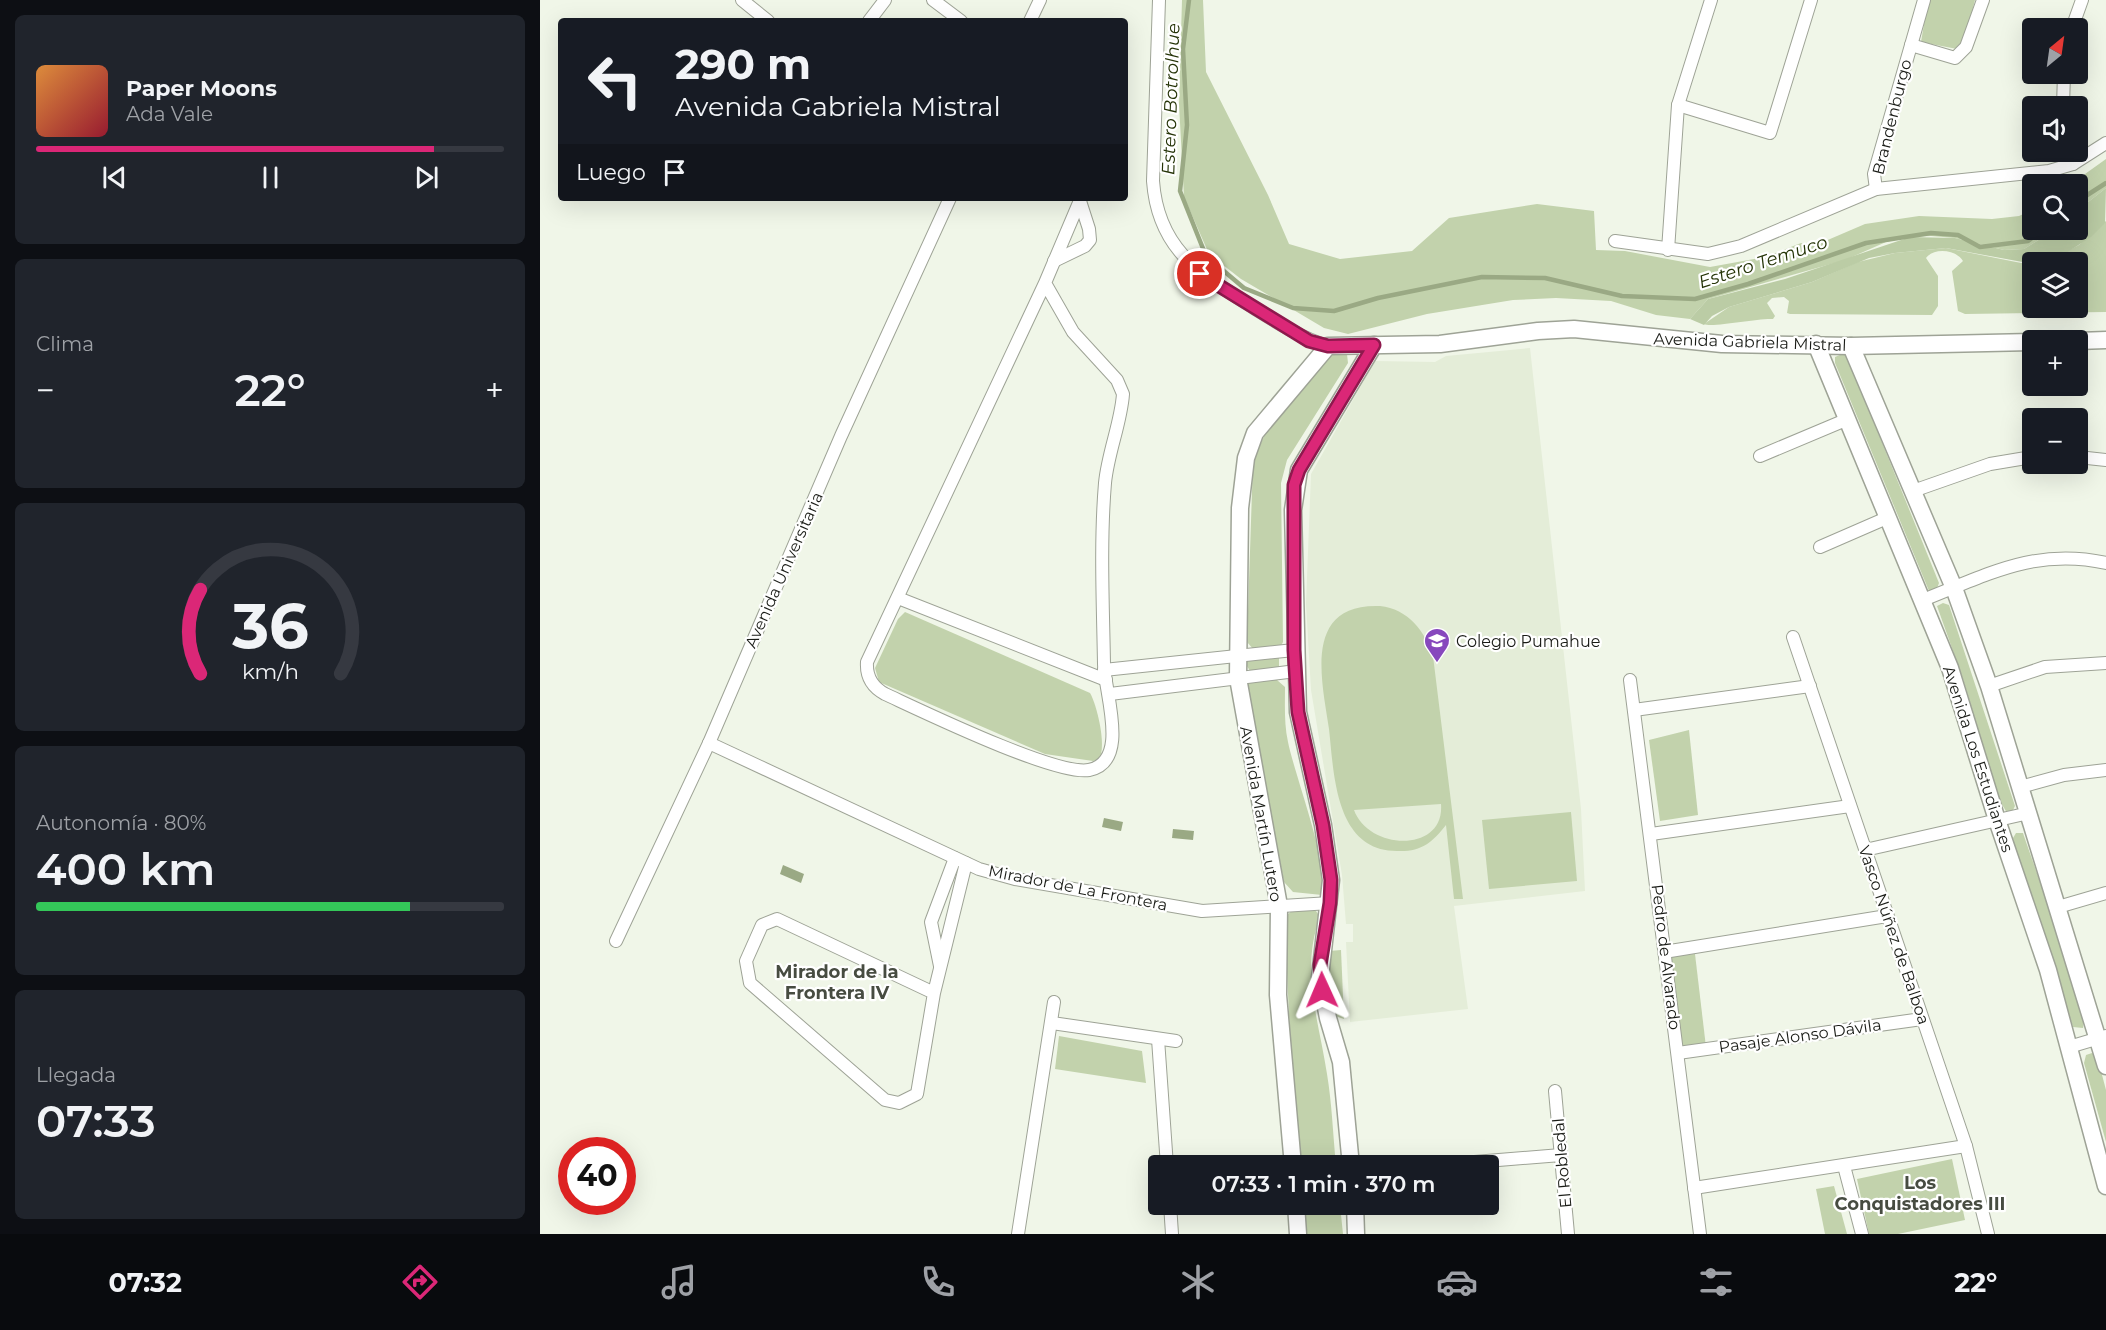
<!DOCTYPE html>
<html lang="es">
<head>
<meta charset="utf-8">
<style>
  body { margin:0; font-family:Montserrat,sans-serif; background:#20242c; color:#f1f3f6; height:100vh; display:flex; flex-direction:column; font-size:22px; white-space:nowrap }
  * { box-sizing:border-box; margin:0 }
  p { font-size:20px; color:#9ea1a6 }
  .icon { flex:none; width:33px; height:33px; fill:none; stroke:currentColor; stroke-width:2; stroke-linecap:round; stroke-linejoin:round }
  .map { position:relative; flex:1; overflow:hidden }
  .details { display:flex; flex-direction:column; gap:15px; padding:15px; background:#0d0f14; width:540px }
  .details>* { flex:none }
  .top-card { position:absolute; left:18px; top:18px; width:570px; height:183px; border-radius:6px; box-shadow:0 6px 24px #0002; background:#171b24; color:#f1f3f6; overflow:hidden }
  .needle { width:39px; rotate:29deg }
  .fabs { position:absolute; left:1482px; top:18px; display:grid; gap:12px }
  .fabs a { display:grid; place-items:center; width:66px; height:66px; border-radius:6px; background:#171b24; box-shadow:0 6px 24px #0002; font-size:30px }
  .speed { position:absolute; left:18px; top:1137px; display:flex; gap:12px; font-size:30px; font-weight:700; text-align:center }
  .speed>* { display:grid; place-content:center; width:78px; height:78px; border-radius:50%; background:#171b24; box-shadow:0 6px 24px #0002; line-height:1 }
  .speed .limit { border:9px solid #d22; background:#fff; color:#111 }
  .pin { position:absolute; display:grid; place-items:center; width:51px; height:51px; color:#fff; margin:-26px; border:3px solid #fff; border-radius:50%; box-shadow:0 2px 6px #0007 }
  .me { position:absolute; width:66px; margin:-33px; rotate:359deg; stroke-linejoin:round; filter:drop-shadow(0 0 4px #0008) }
  .turn { display:flex; align-items:center; gap:21px; height:126px; padding:0 18px; font-size:27px }
  .turn .icon { width:78px; height:78px; stroke-width:2.5 }
  .turn b { display:block; font-size:42px; line-height:51px }
  .then { display:flex; align-items:center; height:57px; padding:0 18px; background:#0003; gap:12px; font-size:22px }
  .big { font-size:45px; font-weight:600; line-height:1.1 }
  .details .tile { flex:1; display:flex; flex-direction:column; justify-content:center; gap:9px; min-width:0; padding:0 21px; border-radius:9px; background:#20242c }
  .details .dial { align-items:center; gap:0 }
  .dial svg { height:156px; overflow:visible; fill:none; stroke:#363941; stroke-width:7; stroke-linecap:round; text-anchor:middle }
  .dial text { fill:#f1f3f6; stroke:none }
  .song { display:flex; align-items:center; gap:18px }
  .cover { width:72px; height:72px; border-radius:9px; background:linear-gradient(135deg,hsl(30 70% 55%),hsl(350 70% 35%)) }
  .played { height:6px; border-radius:3px; background:linear-gradient(90deg,#db2777 85%,#363941 85%) }
  .keys { display:flex; justify-content:space-around; direction:ltr }
  .heat { display:flex; justify-content:space-between; align-items:center; font-size:33px; direction:ltr }
  .charge { height:9px; border-radius:4px; background:linear-gradient(90deg,#34c759 80%,#363941 0) }
  .trip { position:absolute; left:608px; top:1155px; width:351px; height:60px; border-radius:6px; background:#171b24; box-shadow:0 6px 24px #0002; font-weight:600; line-height:60px; text-align:center }
  .menu { display:flex; height:96px; justify-content:space-around; align-items:center; background:#090b0e; color:#9ea1a6 }
  .menu .icon { width:42px; height:42px }
  .menu .active { color:#db2777 }
  .menu b { font-size:27px; color:#f1f3f6 }
  main { display:flex; flex:1; min-height:0 }
  .map>svg:first-child { display:block }
  .built { fill:#e4edd8 }
  .green { fill:#c2d2ac; fill-rule:evenodd }
  .forest { fill:#bbcca5 }
  .water { fill:#9aa984 }
  .lines { fill:none; stroke-linecap:round; stroke-linejoin:round }
  .stream { stroke:#9aa984; stroke-width:4.5 }
  .street-casing { stroke:#9ea396; stroke-width:14 }
  .secondary-casing { stroke:#9ea396; stroke-width:19 }
  .street { stroke:#fff; stroke-width:12 }
  .secondary { stroke:#fff; stroke-width:16 }
  .route-casing { stroke:#8e194d; stroke-width:15 }
  .route { stroke:#db2777; stroke-width:10 }
  .labels { text-anchor:middle; dominant-baseline:central; stroke-width:4.5; stroke-linejoin:round; paint-order:stroke }
  .street-label { font-size:16px; fill:#191b16; stroke:#fff }
  .poi-label { font-size:16px; fill:#191b16; stroke:#fff; text-anchor:start }
  .water-label { font-size:18px; font-style:italic; fill:#243306; stroke:#fff }
  .neighbourhood-label { font-size:18px; font-weight:bold; fill:#474c41; stroke:#fff }
</style>
</head>
<body>
<main>
<section class="details">
<div class="tile">
<div class="song"><i class="cover"></i><div><b>Paper Moons</b><p>Ada Vale</p></div></div>
<div class="played"></div>
<div class="keys"><svg class="icon" aria-label="previous" viewBox="0 0 24 24"><path d="M18 5L8 12l10 7zM5 5v14"/></svg><svg class="icon" aria-label="pause" viewBox="0 0 24 24"><path d="M8 5v14M16 5v14"/></svg><svg class="icon" aria-label="next" viewBox="0 0 24 24"><path d="M6 5l10 7-10 7zM19 5v14"/></svg></div>
</div>
<div class="tile"><p>Clima</p>
<div class="heat"><a>−</a><b class="big">22°</b><a>+</a></div>
</div>
<div class="tile dial"><svg viewBox="0 0 100 80">
<path d="M14 69A42 42 0 1 1 86 69"/>
<path d="M14 69A42 42 0 0 1 14 26" stroke="#db2777"/>
<text x="50" y="56" font-size="32" font-weight="700">36</text>
<text x="50" y="72" font-size="11">km/h</text>
</svg></div>
<div class="tile"><p>Autonomía · 80%</p><b class="big">400 km</b><div class="charge"></div></div>
<div class="tile"><p>Llegada</p><b class="big">07:33</b></div>
</section>
<div class="map">
<svg width="1566" height="1234" viewBox="0 0 1566 1234">
  <rect width="100%" height="100%" fill="#f0f6e8"/>
  <path class="built" d="M990,348L1041,809L1045,891L914,906L928,1009L810,1022L806,942H813V924H806L802,875L771,690L766,604L771,474L835,361L895,362L906,356Z"/>
  <g class="green">
    <path d="M642,0H663L666,72L728,195L749,244L800,259L872,251L909,218L997,204L1054,211L1056,250L1085,251L1170,267L1225,257L1261,243L1276,245L1325,224L1379,216L1452,219L1479,216L1492,210V230H1515L1484,249L1464,250L1415,238L1391,236L1370,237L1346,242L1305,260L1168,299L1150,319L1116,315L1071,301L1016,298L973,300L887,314L808,334L784,328L701,279L669,254L644,197L639,104Z"/>
    <path d="M1388,0H1435L1425,40L1417,49L1381,42Z"/>
    <path d="M1566,159V188L1538,210V184H1531Z"/>
    <path d="M1566,221V312L1425,314L1418,311L1412,271L1423,261C1417,250 1394,247 1386,258L1398,276V306L1392,315L1250,314L1247,313L1249,301L1244,297L1232,298L1227,303L1235,316L1233,319C1217,318 1172,328 1164,324L1189,307L1272,282L1318,262L1355,253L1406,248L1481,263L1512,259L1539,245ZM1492,262H1538V308H1492Z"/>
    <path d="M793,352L807,354L808,363L747,460L741,483L743,642L741,646L714,650L707,642L713,461L730,423Z"/>
    <path d="M1302,354L1307,356L1399,583L1396,591H1389L1295,363V357Z"/>
    <path d="M1403,603L1409,605L1475,806L1472,812L1467,813L1460,801L1423,679L1397,606Z"/>
    <path d="M840,606C868,609 885,631 893,656L923,899H914L906,825C892,843 881,852 857,851C795,851 794,774 789,729C782,681 762,603 840,606ZM901,804C905,853 829,851 814,810Z"/>
    <path d="M365,612L550,693C557,705 567,747 559,759L553,761L505,754L339,682L335,668L358,619Z"/>
    <path d="M707,655L739,657V668L710,671L705,663Z"/>
    <path d="M716,679L737,680L745,687C745,705 744,724 748,742C754,773 791,870 782,895L753,892L744,882L706,687L709,681Z"/>
    <path d="M1149,730L1158,815L1120,821L1109,740Z"/>
    <path d="M1031,812L1037,881L949,889L942,820Z"/>
    <path d="M1476,833H1483C1492,860 1548,1014 1543,1028L1533,1027L1474,845L1473,838Z"/>
    <path d="M753,910L776,911L780,917C760,970 779,1021 787,1074C792,1104 793,1135 796,1165H759L752,1078L745,930L747,915Z"/>
    <path d="M801,950L804,1019L792,1015L785,988L789,951Z"/>
    <path d="M1155,954L1166,1047L1141,1049L1131,956Z"/>
    <path d="M519,1036L602,1051L606,1083L515,1069Z"/>
    <path d="M1552,1053L1557,1056L1566,1090V1142L1544,1063L1546,1055Z"/>
    <path d="M1412,1159L1425,1220L1358,1234H1329L1317,1179Z"/>
    <path d="M1294,1186L1307,1234H1285L1276,1189Z"/>
    <path d="M762,1205H800L803,1234H765Z"/>
  </g>
  <path class="forest" d="M1566,188L1565,223L1551,237L1526,253L1488,263L1406,248L1355,253L1329,258L1272,282L1189,307L1172,316L1164,325L1150,319L1168,299L1245,279L1370,237L1415,238L1464,250L1484,249L1515,230H1538V210Z"/>
  <g class="water">
    <path d="M564,818L583,822L581,831L562,827Z"/>
    <path d="M633,829L654,831L653,840L632,838Z"/>
    <path d="M243,865L264,874L261,883L240,874Z"/>
  </g>
  <g class="lines">
    <g class="stream">
      <path d="M649,0L643,49L647,125L640,191L666,256L704,288L753,308L794,311L838,298L942,277L1005,278L1082,296L1155,299L1208,284L1326,243L1391,233L1418,235L1440,247L1488,241L1502,230"/>
      <path d="M1538,201L1566,183"/>
    </g>
    <defs>
      <g id="street">
        <path d="M202,0L228,21"/>
        <path d="M393,0L421,21"/>
        <path d="M619,0L613,181C618,251 662,275 714,308C738,323 761,338 788,346"/>
        <path d="M329,21L345,0"/>
        <path d="M490,21L500,0"/>
        <path d="M1532,28L1542,0"/>
        <path d="M1371,45L1415,58L1426,47L1443,0"/>
        <path d="M1138,105L1230,133L1271,0"/>
        <path d="M1523,106L1524,74"/>
        <path d="M1530,152L1533,164"/>
        <path d="M1336,189L1334,174L1384,0"/>
        <path d="M1075,241L1168,254L1201,246L1336,189L1509,171L1533,164L1566,143"/>
        <path d="M1128,250L1138,105L1171,0"/>
        <path d="M514,261L545,246L550,240L549,229L540,201"/>
        <path d="M505,283L327,662C326,677 332,687 345,694C382,711 516,776 549,770C591,762 564,691 564,664C563,604 560,543 565,483C568,452 581,423 583,394L577,380L533,332L505,283L541,198"/>
        <path d="M1220,456L1308,419"/>
        <path d="M1538,457L1566,460"/>
        <path d="M1373,491L1450,464L1492,457"/>
        <path d="M1280,547L1349,517"/>
        <path d="M358,598L566,680"/>
        <path d="M1383,600C1447,575 1496,547 1566,563"/>
        <path d="M1253,637L1426,1146L1448,1234"/>
        <path d="M564,670L754,650"/>
        <path d="M1090,680L1160,1234"/>
        <path d="M1449,686L1505,667L1566,663"/>
        <path d="M570,694L756,671"/>
        <path d="M1094,710L1270,686"/>
        <path d="M169,743L439,869L475,879L662,911L790,903"/>
        <path d="M1480,787L1524,775L1566,770"/>
        <path d="M1111,834L1310,806"/>
        <path d="M1325,850L1489,813"/>
        <path d="M1518,907L1566,893"/>
        <path d="M76,941L169,743L301,436L410,198"/>
        <path d="M1124,952L1347,916"/>
        <path d="M400,966L391,922L415,858"/>
        <path d="M394,993L237,919L222,925L206,961L210,983L345,1100L359,1103L377,1094L394,993L426,863"/>
        <path d="M512,1023L636,1041"/>
        <path d="M618,1039L627,1166"/>
        <path d="M1529,1047L1566,1036"/>
        <path d="M1138,1053L1382,1019"/>
        <path d="M1015,1091L1028,1234"/>
        <path d="M922,1163L1021,1155"/>
        <path d="M1304,1166L1322,1234"/>
        <path d="M1154,1188L1426,1146"/>
        <path d="M630,1204L632,1234"/>
        <path d="M478,1234L514,1002"/>
      </g>
      <g id="secondary">
        <path d="M1538,341L1566,340"/>
        <path d="M1276,344L1410,668L1457,820L1508,970L1566,1186"/>
        <path d="M1311,346L1414,588L1449,686L1566,1066"/>
        <path d="M753,1166L738,995L739,906L698,678L700,508L706,458L715,433L788,346L900,344L998,331L1034,329L1182,344L1311,346L1492,342"/>
        <path d="M811,1166L801,1062L788,1018L780,977L791,880L783,825L758,712L753,510L759,470L834,345"/>
        <path d="M756,1204L758,1234"/>
        <path d="M815,1204L816,1234"/>
      </g>
    </defs>
    <use href="#street" class="street-casing"/>
    <use href="#secondary" class="secondary-casing"/>
    <use href="#street" class="street"/>
    <use href="#secondary" class="secondary"/>
  </g>
  <g class="lines">
    <defs>
      <path id="route" d="M660,274L769,341L788,346L834,345L759,470L754,485V650L758,712L783,825L791,880L790,903L780,965L782,990"/>
    </defs>
    <use href="#route" class="route-casing"/>
    <use href="#route" class="route"/>
  </g>
  <defs>
    <symbol id="school-pin" viewBox="-11 -11 22 30"><path d="M0 17L-7.5 6A9.5 9.5 0 1 1 7.5 6Z" fill="#8748bd" stroke="#fff"/><path d="M0-5L7-2L0 1L-7-2ZM-4 1L0 2.5L4 1V4Q0 6-4 4Z" fill="#fff"/></symbol>
  </defs>
  <g fill-rule="evenodd">
    <use href="#school-pin" x="882" y="626" width="30" height="40"/>
  </g>
  <g class="labels">
    <g class="street-label">
      <text transform="translate(1352 117) rotate(-76)">Brandenburgo</text>
      <text transform="translate(1210 342) rotate(2)">Avenida Gabriela Mistral</text>
      <text transform="translate(244 570) rotate(-66)">Avenida Universitaria</text>
      <text transform="translate(1438 759) rotate(72)">Avenida Los Estudiantes</text>
      <text transform="translate(721 814) rotate(80)">Avenida Martín Lutero</text>
      <text transform="translate(538 888) rotate(11)">Mirador de La Frontera</text>
      <text transform="translate(1354 935) rotate(71)">Vasco Núñez de Balboa</text>
      <text transform="translate(1126 957) rotate(83)">Pedro de Alvarado</text>
      <text transform="translate(1260 1036) rotate(-8)">Pasaje Alonso Dávila</text>
      <text transform="translate(1022 1163) rotate(-95)">El Robledal</text>
    </g>
    <g class="poi-label">
      <text x="916" y="641">Colegio Pumahue</text>
    </g>
    <g class="water-label">
      <text transform="translate(631 99) rotate(-88)">Estero Botrolhue</text>
      <text transform="translate(1223 262) rotate(-18)">Estero Temuco</text>
    </g>
    <g class="neighbourhood-label">
      <text x="297" y="972">Mirador de la<tspan x="297" dy="21">Frontera IV</tspan></text>
      <text x="1380" y="1183">Los<tspan x="1380" dy="21">Conquistadores III</tspan></text>
    </g>
  </g>
</svg>
<div class="fabs">
<a><svg class="needle" viewBox="-14 -14 28 28"><path d="M0-13l5 13h-10z" fill="#e53935"/><path d="M0 13l5-13h-10z" fill="#9ea1a6"/></svg></a>
<a><svg class="icon" aria-label="sound" viewBox="0 0 24 24"><path d="M4 9h4l5-4v14l-5-4H4zM17 9q2 3 0 6"/></svg></a>
<a><svg class="icon" aria-label="search" viewBox="0 0 24 24"><circle cx="10" cy="10" r="6"/><path d="M15 15l6 6"/></svg></a>
<a><svg class="icon" aria-label="layers" viewBox="0 0 24 24"><path d="M12 4l9 5-9 5-9-5zM3 14l9 5 9-5"/></svg></a>
<a>+</a>
<a>−</a>
</div>
<div class="speed"><div class="limit">40</div></div>
<div class="pin" style="left:660px;top:274px;background:#d93025"><svg class="icon" aria-label="arrive" viewBox="0 0 24 24"><path d="M6 21V4h12l-3 4 3 4H6"/></svg></div>
<svg class="me" style="left:782px;top:990px" viewBox="-20 -20 40 40"><path d="M0-17L14 15 0 8-14 15z" fill="#db2777" stroke="#fff" stroke-width="4"/></svg>
<div class="trip">07:33 · 1 min · 370 m</div>
<div class="top-card">
<div class="turn"><svg class="icon" aria-label="left" viewBox="0 0 24 24"><path d="M17 20v-9H6M10 6l-5 5 5 5"/></svg><div><b>290 m</b>Avenida Gabriela Mistral</div></div>
<div class="then">Luego<svg class="icon" aria-label="arrive" viewBox="0 0 24 24"><path d="M6 21V4h12l-3 4 3 4H6"/></svg></div>
</div>
</div>
</main>
<nav class="menu">
<b>07:32</b>
<svg class="icon active" aria-label="directions" viewBox="0 0 24 24"><path d="M12 3l9 9-9 9-9-9zM9 14v-3h6M13 9l2 2-2 2"/></svg>
<svg class="icon" aria-label="music" viewBox="0 0 24 24"><path d="M9 18V5l10-2v13"/><circle cx="6" cy="18" r="3"/><circle cx="16" cy="16" r="3"/></svg>
<svg class="icon" aria-label="phone" viewBox="0 0 24 24"><path d="M5 4h4l2 5-3 2q2 4 5 5l2-3 5 2v4C11 20 4 13 5 4z"/></svg>
<svg class="icon" aria-label="climate" viewBox="0 0 24 24"><path d="M12 3v18M4 7l16 10M4 17L20 7"/></svg>
<svg class="icon" aria-label="car" viewBox="0 0 24 24"><path d="M5 17H2v-5l4-1 3-4h7l3 4 3 1v5h-3M9 17h6M6 11h13"/><circle cx="7" cy="17" r="2"/><circle cx="17" cy="17" r="2"/></svg>
<svg class="icon" aria-label="filters" viewBox="0 0 24 24"><path d="M4 7h16M4 17h16"/><circle cx="9" cy="7" r="2"/><circle cx="15" cy="17" r="2"/></svg>
<b>22°</b>
</nav>
</body>
</html>
